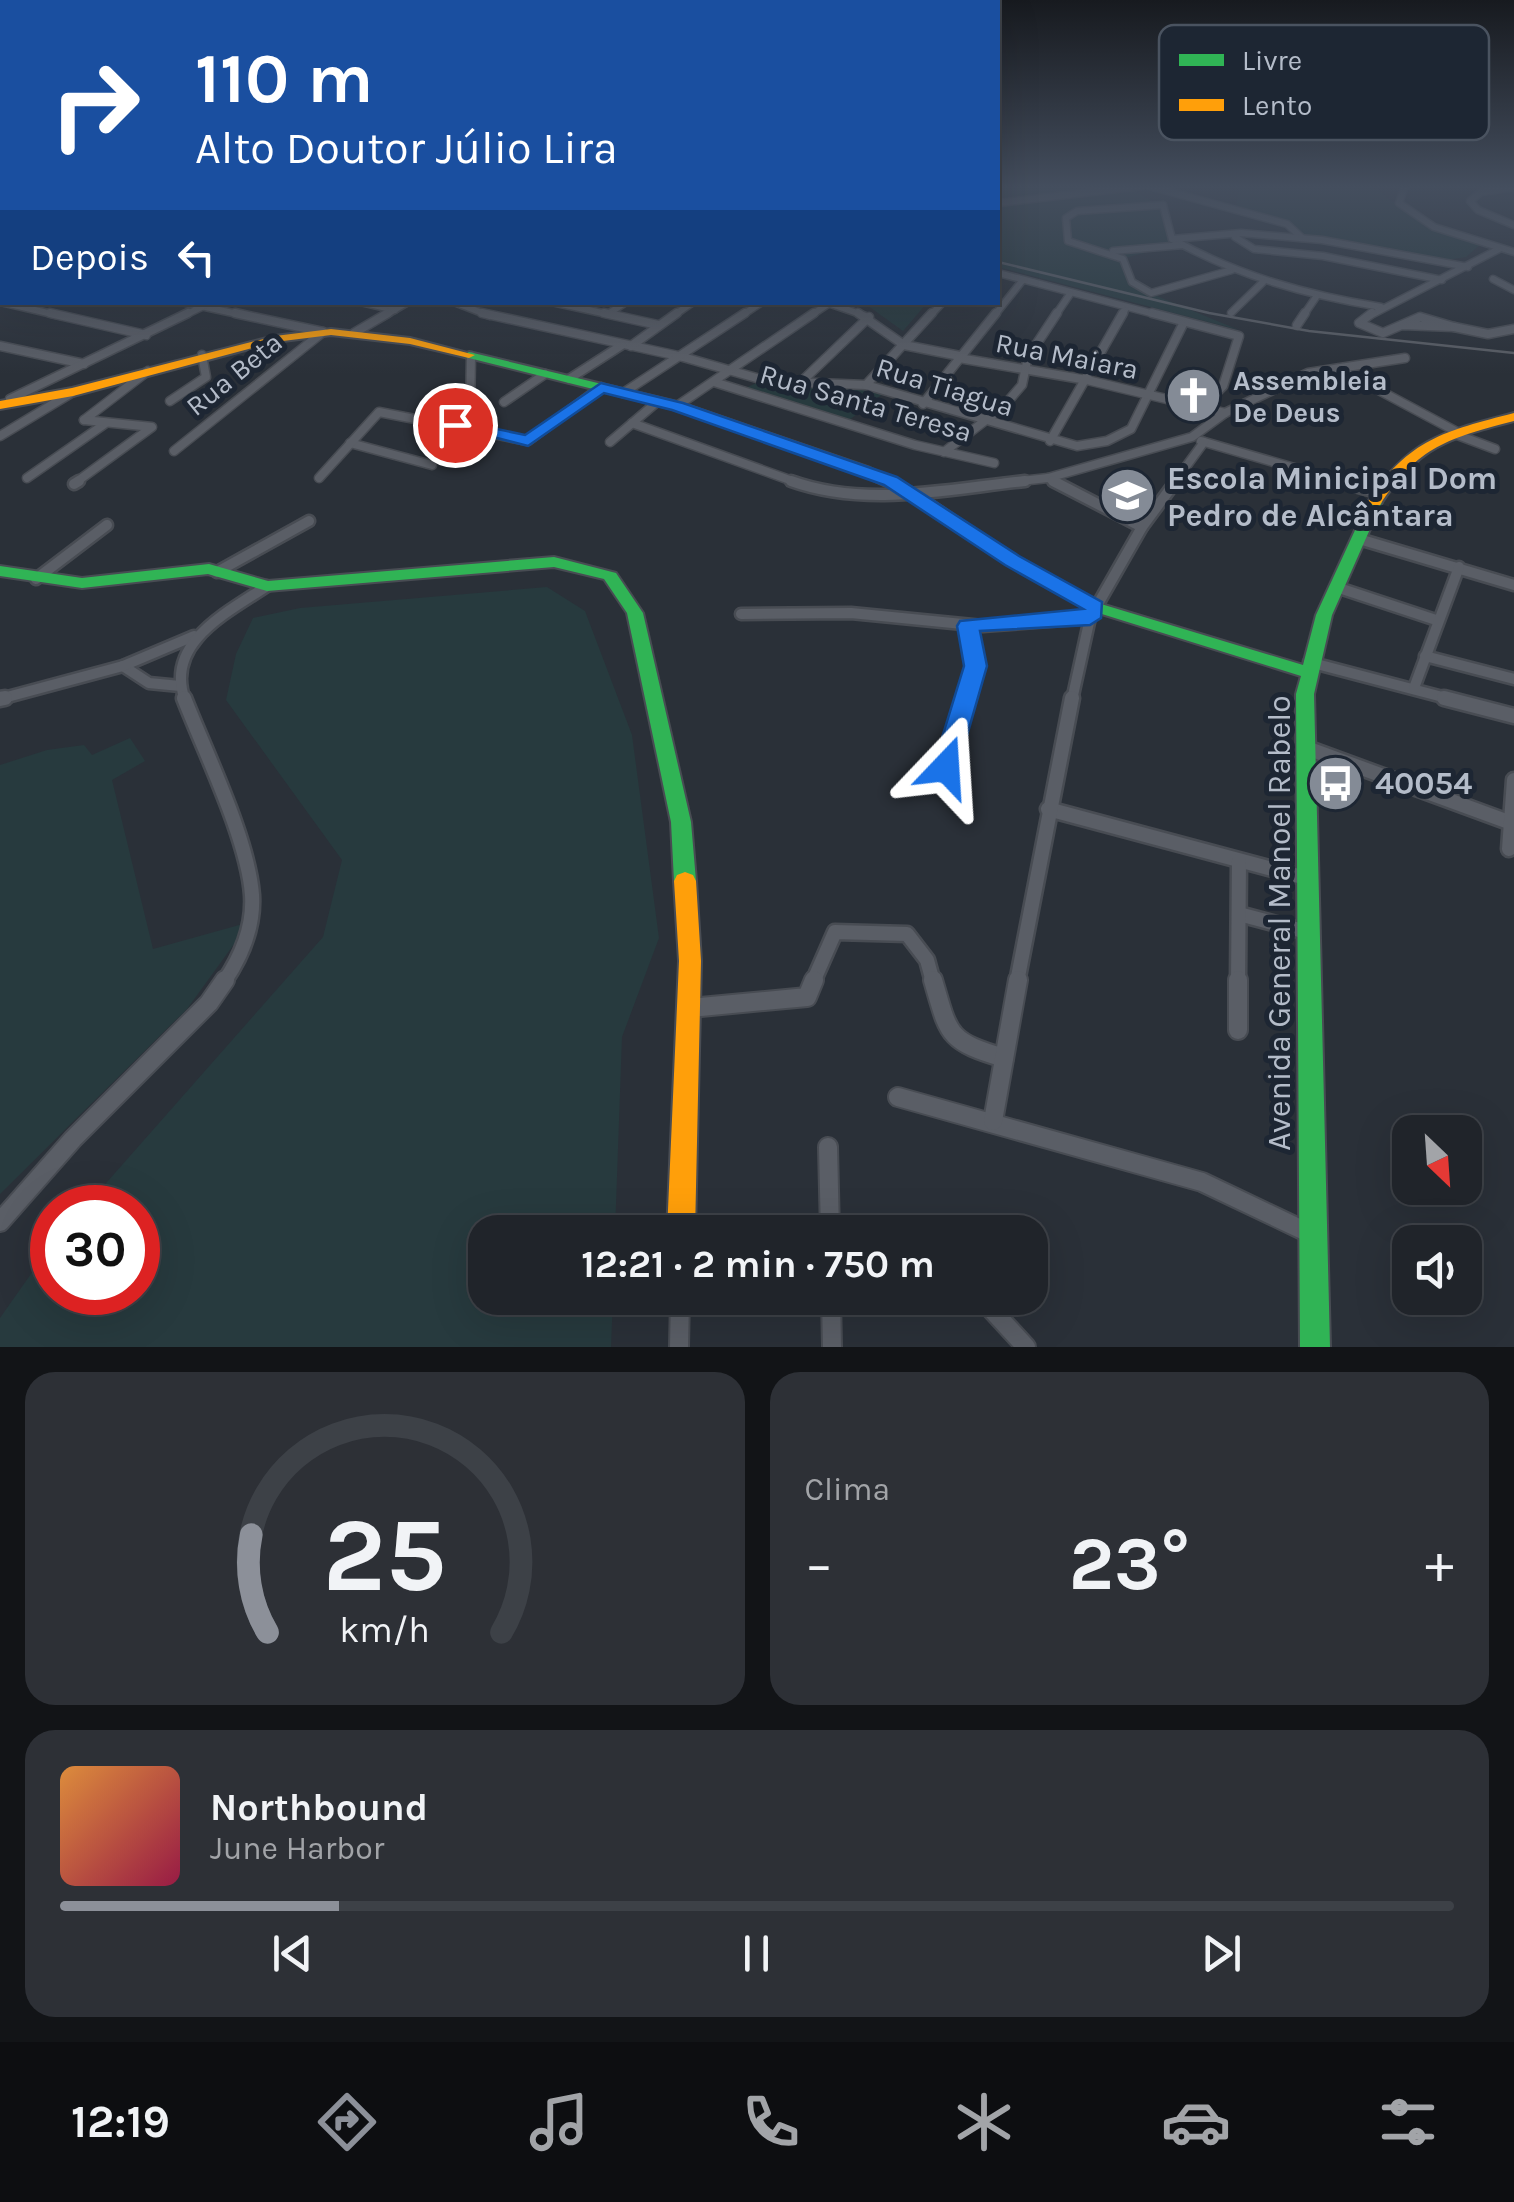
<!DOCTYPE html>
<html lang="pt">
<head>
<meta charset="utf-8">
<style>
  body { margin:0; font-family:Karla,sans-serif; background:#2d3036; color:#f1f3f6; height:100vh; display:flex; flex-direction:column; font-size:38px; white-space:nowrap }
  * { box-sizing:border-box; margin:0 }
  p { font-size:32px; color:#a2a4a8 }
  .icon { flex:none; width:55px; height:55px; fill:none; stroke:currentColor; stroke-width:2; stroke-linecap:round; stroke-linejoin:round }
  .map { position:relative; height:1347px; overflow:hidden }
  .side { display:flex; flex-direction:column; gap:25px; padding:25px; background:#121417; flex:1 }
  .side>* { flex:none }
  .guide { position:absolute; left:0px; top:0px; width:1000px; height:305px; box-shadow:0 10px 40px #0002,0 0 0 2px #3d4147; background:#1a4fa0; color:#fff; overflow:hidden }
  .needle { width:65px; rotate:155deg }
  .buttons { position:absolute; left:1392px; top:1115px; display:grid; gap:20px }
  .buttons a { display:grid; place-items:center; width:90px; height:90px; border-radius:20px; background:#20242a; box-shadow:0 10px 40px #0002,0 0 0 2px #3d4147; font-size:50px }
  .speed { position:absolute; left:30px; top:1185px; display:flex; gap:20px; font-size:50px; font-weight:700; text-align:center }
  .speed>* { display:grid; place-content:center; width:130px; height:130px; border-radius:50%; background:#20242a; box-shadow:0 10px 40px #0002,0 0 0 2px #3d4147; line-height:1 }
  .speed .limit { border:15px solid #d22; background:#fff; color:#111 }
  .pin { position:absolute; display:grid; place-items:center; width:85px; height:85px; color:#fff; margin:-42px; border:5px solid #fff; border-radius:50%; box-shadow:0 2px 10px #0007 }
  .me { position:absolute; width:110px; margin:-55px; rotate:20deg; stroke-linejoin:round; filter:drop-shadow(0 0 8px #0008) }
  .turn { display:flex; align-items:center; gap:35px; height:210px; padding:0 30px; font-size:45px }
  .turn .icon { width:130px; height:130px; stroke-width:2.5 }
  .turn b { display:block; font-size:70px; line-height:85px }
  .then { display:flex; align-items:center; height:95px; padding:0 30px; background:#0003; gap:20px; font-size:38px }
  .big { font-size:75px; font-weight:700; line-height:1.1 }
  .side .widget { flex:1; display:flex; flex-direction:column; justify-content:center; gap:15px; min-width:0; padding:0 35px; border-radius:30px; background:#2d3036 }
  .side .dial { align-items:center; gap:0 }
  .dial svg { height:260px; overflow:visible; fill:none; stroke:#3d4147; stroke-width:7; stroke-linecap:round; text-anchor:middle }
  .dial text { fill:#f1f3f6; stroke:none }
  .song { display:flex; align-items:center; gap:30px }
  .cover { width:120px; height:120px; border-radius:15px; background:linear-gradient(135deg,hsl(30 70% 55%),hsl(340 70% 35%)) }
  .played { height:10px; border-radius:5px; background:linear-gradient(90deg,#8c9099 20%,#3d4147 20%) }
  .keys { display:flex; justify-content:space-around; direction:ltr }
  .heat { display:flex; justify-content:space-between; align-items:center; font-size:55px; direction:ltr }
  .side .tiles { flex:1; display:grid; gap:25px; grid-template-columns:1fr 1fr }
  .widget:last-child { grid-column:span 2 }
  .trip { position:absolute; left:468px; top:1215px; width:580px; height:100px; border-radius:30px; background:#20242a; box-shadow:0 10px 40px #0002,0 0 0 2px #3d4147; font-weight:700; line-height:100px; text-align:center }
  .tab-bar { display:flex; height:160px; justify-content:space-around; align-items:center; background:#0d0e11; color:#a2a4a8 }
  .tab-bar .icon { width:70px; height:70px }
  .tab-bar .active { color:#8c9099 }
  .tab-bar b { font-size:45px; color:#f1f3f6 }
  .map>svg:first-child { display:block }
  .green { fill:#273a3e }
  .lines { fill:none; stroke-linecap:round; stroke-linejoin:round }
  .street-far4-casing { stroke:#484c53; stroke-width:9 }
  .street-far3-casing { stroke:#484c53; stroke-width:11 }
  .street-far2-casing { stroke:#484c53; stroke-width:15 }
  .street-far1-casing { stroke:#484c53; stroke-width:19 }
  .street-casing { stroke:#484c53; stroke-width:22 }
  .fast-casing { stroke:#484c53; stroke-width:4 }
  .slow-casing { stroke:#484c53; stroke-width:4 }
  .street-far4 { stroke:#5a5e66; stroke-width:6 }
  .street-far3 { stroke:#5a5e66; stroke-width:8 }
  .street-far2 { stroke:#5a5e66; stroke-width:10 }
  .street-far1 { stroke:#5a5e66; stroke-width:14 }
  .street { stroke:#5a5e66; stroke-width:18 }
  .fast { fill:#30b455; fill-rule:evenodd }
  .slow { fill:#ff9f0a; fill-rule:evenodd }
  .tram { stroke:#595d64; stroke-width:2.5 }
  .route { fill:#1a73e8; stroke:#114b97; stroke-width:2.5 }
  .labels { text-anchor:middle; dominant-baseline:central; stroke-width:10; stroke-linejoin:round; paint-order:stroke }
  .far-street-label { font-size:28px; fill:#b4bcc9; stroke:#1d2633 }
  .far-poi-label { font-size:28px; font-weight:bold; fill:#b4bcc9; stroke:#1d2633; text-anchor:start }
  .poi-label { font-size:32px; font-weight:bold; fill:#b4bcc9; stroke:#1d2633; text-anchor:start }
  .street-label { font-size:32px; fill:#b4bcc9; stroke:#1d2633 }
  .key { fill:#1d2633; stroke:#4a5360; stroke-width:2.5 }
  .key-label { font-size:28px; fill:#b4bcc9 }
</style>
</head>
<body>
<div class="map">
<svg width="1514" height="1347" viewBox="0 0 1514 1347">
  <rect width="100%" height="100%" fill="#2a3038"/>
  <g class="green">
    <path d="M998,186H1127L1161,207L1176,245L1121,259L1140,289L1239,330L998,267Z"/>
    <path d="M1233,186L1374,187L1421,223L1480,245L1466,257L1440,261L1306,236L1289,221L1236,206L1239,191Z"/>
    <path d="M864,303H927L903,331Z"/>
    <path d="M759,382L860,387L884,393L848,421L745,388Z"/>
    <path d="M547,587L585,611L632,735L659,938L622,1037L615,1232H485V1298H613L611,1347H0V1318L52,1244V1292H138V1208L85,1207L323,937L342,860L226,700L236,654L253,618L300,608Z"/>
    <path d="M130,738L145,761L112,780L153,949L250,922L187,1009L0,1194V765L47,750L84,745L92,755Z"/>
  </g>
  <g class="lines">
    <defs>
      <g id="street-far4">
        <path d="M1149,186L1287,224L1302,238"/>
        <path d="M1405,186L1399,203L1434,227L1514,252"/>
        <path d="M1514,187L1481,192L1470,201L1478,210L1514,225"/>
        <path d="M998,203L1142,186"/>
        <path d="M1163,205L1077,211L1066,218L1068,241L1123,259L1132,282L1151,293L1232,270"/>
        <path d="M1163,205L1172,239C1238,276 1307,295 1381,307"/>
        <path d="M1235,237L1254,249L1323,256L1442,280"/>
        <path d="M1172,239L1241,233L1322,240L1468,267"/>
        <path d="M1113,251L1183,245"/>
        <path d="M998,273L1162,316"/>
        <path d="M1493,279L1514,290"/>
        <path d="M0,302L61,316"/>
        <path d="M182,302L247,316"/>
        <path d="M361,302L395,310"/>
        <path d="M454,302L490,316"/>
        <path d="M552,302L616,316"/>
        <path d="M825,302L866,316"/>
        <path d="M1231,313L1263,282"/>
        <path d="M608,314L626,302"/>
        <path d="M183,316L212,302"/>
        <path d="M384,316L408,302"/>
        <path d="M673,316L693,302"/>
        <path d="M741,316L762,302"/>
        <path d="M810,316L831,302"/>
        <path d="M930,316L943,302"/>
        <path d="M994,316L1022,281"/>
        <path d="M1055,316L1070,294"/>
        <path d="M1122,316L1125,310"/>
        <path d="M1303,316L1316,297"/>
        <path d="M1369,316L1499,249"/>
      </g>
      <g id="street-far3">
        <path d="M50,313L146,335"/>
        <path d="M235,313L323,332"/>
        <path d="M482,313L683,357L767,381L866,385L1077,446L1107,441L1131,429L1183,324"/>
        <path d="M604,313L658,325"/>
        <path d="M858,313L904,345L960,356"/>
        <path d="M1152,313L1239,336L1223,386L1203,406"/>
        <path d="M1372,313L1359,323L1383,333L1420,317L1454,327L1402,325"/>
        <path d="M1297,325L1305,313"/>
        <path d="M1454,327L1488,334L1514,329"/>
        <path d="M354,333L388,313"/>
        <path d="M0,346L84,364"/>
        <path d="M631,346L677,313"/>
        <path d="M471,356L470,414L485,431"/>
        <path d="M959,358L1087,380L1225,413"/>
        <path d="M1343,371L1459,433"/>
        <path d="M569,379L622,345"/>
        <path d="M714,382L915,445L994,463"/>
        <path d="M800,383L869,317"/>
        <path d="M866,385L932,313"/>
        <path d="M623,393L745,313"/>
        <path d="M10,399L188,313"/>
        <path d="M170,401L206,377L202,355"/>
        <path d="M504,402L545,374"/>
        <path d="M923,404L996,313"/>
        <path d="M677,406L814,313"/>
        <path d="M84,420L148,371"/>
        <path d="M632,423L798,483"/>
        <path d="M1455,434L1495,449"/>
        <path d="M0,436L73,392"/>
        <path d="M1050,441L1123,313"/>
        <path d="M1201,441L1346,483"/>
        <path d="M610,442L657,402"/>
        <path d="M350,443L432,465"/>
        <path d="M174,451L323,332"/>
        <path d="M944,452L1003,407L1022,385L1028,357L1057,313"/>
        <path d="M27,478L106,423"/>
        <path d="M319,478L379,412L528,441L601,387"/>
        <path d="M1048,478L1058,483"/>
        <path d="M75,483L152,427L84,420"/>
        <path d="M1002,483L1048,478L1192,437L1225,413L1308,373L1405,358"/>
        <path d="M1174,483L1204,442"/>
      </g>
      <g id="street-far2">
        <path d="M791,481C866,508 948,489 1025,481"/>
        <path d="M1053,481L1142,527"/>
        <path d="M1337,481L1380,493"/>
        <path d="M74,484L79,481"/>
        <path d="M1359,539L1514,585"/>
        <path d="M217,572L309,521"/>
        <path d="M36,579L107,525"/>
        <path d="M1336,587L1436,620"/>
        <path d="M741,614L851,613L983,626L1090,618"/>
        <path d="M1425,656L1514,679"/>
        <path d="M1309,662L1454,700"/>
        <path d="M123,666L149,683L180,686"/>
        <path d="M1414,688L1459,567"/>
        <path d="M0,699L123,666L194,636"/>
        <path d="M185,700C164,643 228,612 267,586"/>
        <path d="M966,700L976,666L968,625"/>
        <path d="M1072,700L1090,618L1142,527L1176,481"/>
      </g>
      <g id="street-far1">
        <path d="M184,698C205,752 248,839 252,895C254,927 241,957 224,982"/>
        <path d="M1444,698L1514,716"/>
        <path d="M0,699L5,698"/>
        <path d="M1304,747L1514,824"/>
        <path d="M946,767L967,698"/>
        <path d="M1048,809L1306,878"/>
        <path d="M1509,849L1514,780"/>
        <path d="M1239,914L1307,932"/>
        <path d="M813,982L835,932L907,934L927,960L933,982"/>
        <path d="M1017,982L1072,698"/>
        <path d="M1238,982L1239,861"/>
      </g>
      <g id="street">
        <path d="M933,980C949,1035 947,1041 1004,1058"/>
        <path d="M690,1008L807,997L814,980"/>
        <path d="M1238,1030V980"/>
        <path d="M898,1097L1202,1182L1309,1233"/>
        <path d="M993,1121L1018,980"/>
        <path d="M828,1147L830,1232"/>
        <path d="M0,1222L73,1139L209,1003L225,980"/>
        <path d="M831,1298L832,1347"/>
        <path d="M981,1298L1026,1347"/>
        <path d="M679,1347L680,1298"/>
      </g>
      <g id="fast">
        <path d="M469,352L681,403L870,468L917,490L1017,558L1101,604L1303,665L1316,615L1368,502L1375,498L1380,499L1382,502L1332,615L1314,694L1330,1347H1300L1296,694L1301,676L1089,610L1007,564L907,496L860,474L673,409L465,357L463,355Z"/>
        <path d="M554,557L616,573L643,613L691,822L696,881L693,887L685,890L677,887L674,881L671,822L627,613L604,579L554,567L267,591L208,574L82,588L0,576V566L82,578L209,564L268,581Z"/>
      </g>
      <g id="slow">
        <path d="M331,329L410,338L475,355L469,358L410,344L331,335L275,342L73,396L0,409V401L72,388L275,336Z"/>
        <path d="M1514,413V421C1449,438 1418,446 1380,505L1375,506L1368,502C1408,439 1445,431 1514,413Z"/>
        <path d="M685,872L693,875L696,881L701,961L695,1232H667L679,961L674,881L677,875Z"/>
      </g>
    </defs>
    <use href="#street-far4" class="street-far4-casing"/>
    <use href="#street-far3" class="street-far3-casing"/>
    <use href="#street-far2" class="street-far2-casing"/>
    <use href="#street-far1" class="street-far1-casing"/>
    <use href="#street" class="street-casing"/>
    <use href="#fast" class="fast-casing"/>
    <use href="#slow" class="slow-casing"/>
    <use href="#street-far4" class="street-far4"/>
    <use href="#street-far3" class="street-far3"/>
    <use href="#street-far2" class="street-far2"/>
    <use href="#street-far1" class="street-far1"/>
    <use href="#street" class="street"/>
    <use href="#fast" class="fast"/>
    <use href="#slow" class="slow"/>
    <path class="tram" d="M998,262L1209,313L1309,331L1514,353"/>
  </g>
  <linearGradient id="sky" x2="0" y2="1"><stop stop-color="#171a1f"/><stop offset="0.5" stop-color="#444e5e"/><stop offset="1" stop-color="#444e5e" stop-opacity="0"/></linearGradient>
  <rect width="1514" height="374" fill="url(#sky)"/>
  <path class="route" d="M601,383L683,403L897,477L1019,556L1102,602L1101,618L1090,625L980,631L987,666L958,767L946,776L937,774L933,767L964,666L957,626L960,621L1083,609L1005,565L884,485L672,410L604,393L528,446L446,425L455,420L525,435Z"/>
  <defs>
    <symbol id="church-disc" viewBox="-11 -11 22 22"><circle r="9.5" fill="#848b96" stroke="#1d2633"/><path d="M-1.2-6h2.4v3.5h3.3v2.4h-3.3V6h-2.4V-.1h-3.3v-2.4h3.3Z" fill="#fff"/></symbol>
    <symbol id="school-disc" viewBox="-11 -11 22 22"><circle r="9.5" fill="#848b96" stroke="#1d2633"/><path d="M0-5L7-2L0 1L-7-2ZM-4 1L0 2.5L4 1V4Q0 6-4 4Z" fill="#fff"/></symbol>
    <symbol id="bus-disc" viewBox="-11 -11 22 22"><circle r="9.5" fill="#848b96" stroke="#1d2633"/><path d="M-5-6H5V4H4V6H2V4H-2V6H-4V4H-5ZM-3.5-4V0h7V-4ZM-3.5 1.2v1.5H-2V1.2ZM2 1.2v1.5H3.5V1.2Z" fill="#fff"/></symbol>
  </defs>
  <g fill-rule="evenodd">
    <use href="#church-disc" x="1162" y="364" width="63" height="63"/>
    <use href="#school-disc" x="1096" y="464" width="63" height="63"/>
    <use href="#bus-disc" x="1304" y="752" width="63" height="63"/>
  </g>
  <g class="labels">
    <g class="far-street-label">
      <text transform="translate(1067 356) rotate(11)">Rua Maiara</text>
      <text transform="translate(234 374) rotate(-39)">Rua Beta</text>
      <text transform="translate(945 387) rotate(17)">Rua Tiagua</text>
      <text transform="translate(866 403) rotate(16)">Rua Santa Teresa</text>
    </g>
    <g class="far-poi-label">
      <text x="1233" y="380">Assembleia<tspan x="1233" dy="32">De Deus</tspan></text>
    </g>
    <g class="poi-label">
      <text x="1167" y="478">Escola Minicipal Dom<tspan x="1167" dy="37">Pedro de Alcântara</tspan></text>
      <text x="1375" y="783">40054</text>
    </g>
    <g class="street-label">
      <text transform="translate(1279 923) rotate(-90)">Avenida General Manoel Rabelo</text>
    </g>
  </g>
  <rect x="1159" y="25" width="330" height="115" rx="15" class="key"/>
  <rect x="1179" y="54" width="45" height="12" fill="#30b455"/>
  <rect x="1179" y="99" width="45" height="12" fill="#ff9f0a"/>
  <g class="key-label">
    <text x="1242" y="70">Livre</text>
    <text x="1242" y="115">Lento</text>
  </g>
</svg>
<div class="buttons">
<a><svg class="needle" viewBox="-14 -14 28 28"><path d="M0-13l5 13h-10z" fill="#e53935"/><path d="M0 13l5-13h-10z" fill="#a2a4a8"/></svg></a>
<a><svg class="icon" aria-label="sound" viewBox="0 0 24 24"><path d="M4 9h4l5-4v14l-5-4H4zM17 9q2 3 0 6"/></svg></a>
</div>
<div class="speed"><div class="limit">30</div></div>
<div class="pin" style="left:455px;top:425px;background:#d93025"><svg class="icon" aria-label="arrive" viewBox="0 0 24 24"><path d="M6 21V4h12l-3 4 3 4H6"/></svg></div>
<svg class="me" style="left:946px;top:767px" viewBox="-20 -20 40 40"><path d="M0-17L14 15 0 8-14 15z" fill="#1a73e8" stroke="#fff" stroke-width="4"/></svg>
<div class="trip">12:21 · 2 min · 750 m</div>
<div class="guide">
<div class="turn"><svg class="icon" aria-label="right" viewBox="0 0 24 24"><path d="M7 20v-9h11M14 6l5 5-5 5"/></svg><div><b>110 m</b>Alto Doutor Júlio Lira</div></div>
<div class="then">Depois<svg class="icon" aria-label="left" viewBox="0 0 24 24"><path d="M17 20v-9H6M10 6l-5 5 5 5"/></svg></div>
</div>
</div>
<section class="side">
<div class="tiles">
<div class="widget dial"><svg viewBox="0 0 100 80">
<path d="M14 69A42 42 0 1 1 86 69"/>
<path d="M14 69A42 42 0 0 1 9 39" stroke="#8c9099"/>
<text x="50" y="56" font-size="32" font-weight="700">25</text>
<text x="50" y="72" font-size="11">km/h</text>
</svg></div>
<div class="widget"><p>Clima</p>
<div class="heat"><a>−</a><b class="big">23°</b><a>+</a></div>
</div>
<div class="widget">
<div class="song"><i class="cover"></i><div><b>Northbound</b><p>June Harbor</p></div></div>
<div class="played"></div>
<div class="keys"><svg class="icon" aria-label="previous" viewBox="0 0 24 24"><path d="M18 5L8 12l10 7zM5 5v14"/></svg><svg class="icon" aria-label="pause" viewBox="0 0 24 24"><path d="M8 5v14M16 5v14"/></svg><svg class="icon" aria-label="next" viewBox="0 0 24 24"><path d="M6 5l10 7-10 7zM19 5v14"/></svg></div>
</div>
</div>
</section>
<nav class="tab-bar">
<b>12:19</b>
<svg class="icon active" aria-label="directions" viewBox="0 0 24 24"><path d="M12 3l9 9-9 9-9-9zM9 14v-3h6M13 9l2 2-2 2"/></svg>
<svg class="icon" aria-label="music" viewBox="0 0 24 24"><path d="M9 18V5l10-2v13"/><circle cx="6" cy="18" r="3"/><circle cx="16" cy="16" r="3"/></svg>
<svg class="icon" aria-label="phone" viewBox="0 0 24 24"><path d="M5 4h4l2 5-3 2q2 4 5 5l2-3 5 2v4C11 20 4 13 5 4z"/></svg>
<svg class="icon" aria-label="climate" viewBox="0 0 24 24"><path d="M12 3v18M4 7l16 10M4 17L20 7"/></svg>
<svg class="icon" aria-label="car" viewBox="0 0 24 24"><path d="M5 17H2v-5l4-1 3-4h7l3 4 3 1v5h-3M9 17h6M6 11h13"/><circle cx="7" cy="17" r="2"/><circle cx="17" cy="17" r="2"/></svg>
<svg class="icon" aria-label="filters" viewBox="0 0 24 24"><path d="M4 7h16M4 17h16"/><circle cx="9" cy="7" r="2"/><circle cx="15" cy="17" r="2"/></svg>
</nav>
</body>
</html>
